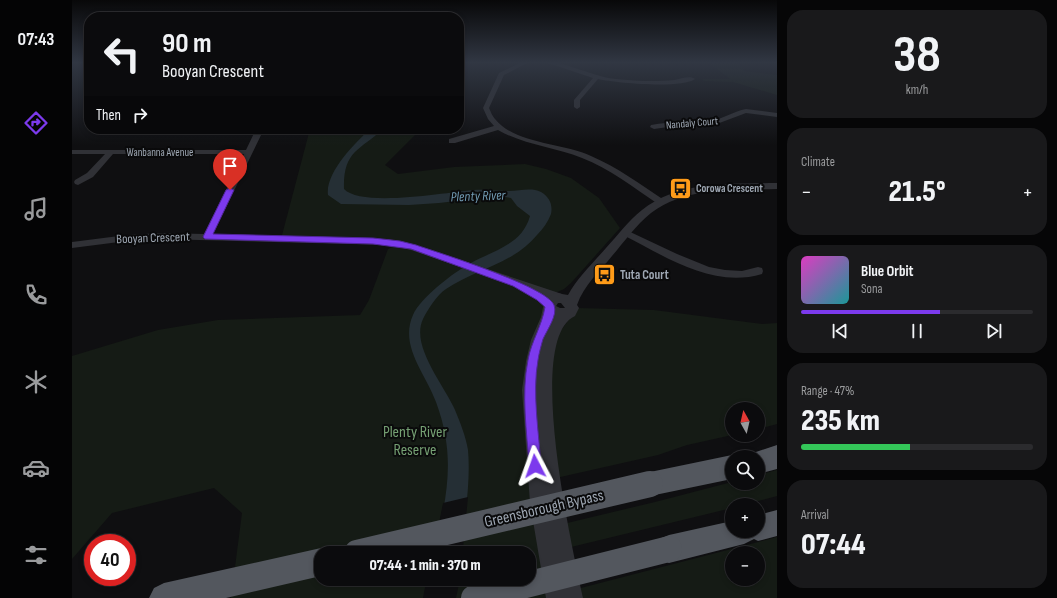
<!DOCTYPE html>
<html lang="en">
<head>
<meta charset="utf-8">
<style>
  body { margin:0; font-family:"Sofia Sans Condensed",sans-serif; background:#19191b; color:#f1f3f6; height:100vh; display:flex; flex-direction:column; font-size:15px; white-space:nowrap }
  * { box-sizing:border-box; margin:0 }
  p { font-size:13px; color:#9a9b9d }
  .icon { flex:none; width:22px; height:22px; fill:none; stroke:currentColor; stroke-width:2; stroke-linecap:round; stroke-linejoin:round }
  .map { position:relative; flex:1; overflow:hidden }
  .sheet { display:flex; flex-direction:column; gap:10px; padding:10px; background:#060607; width:280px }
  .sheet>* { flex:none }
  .top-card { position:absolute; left:12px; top:12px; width:380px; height:122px; border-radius:16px; box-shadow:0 2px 6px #0003,0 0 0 1px #2b2b2e; background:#0b0b0d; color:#f1f3f6; overflow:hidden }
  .needle { width:26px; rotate:352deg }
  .tools { position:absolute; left:653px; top:402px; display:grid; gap:8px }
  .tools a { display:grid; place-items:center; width:40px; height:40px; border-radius:50%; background:#0b0b0d; box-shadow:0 2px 6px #0003,0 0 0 1px #2b2b2e; font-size:20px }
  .speed { position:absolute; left:12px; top:534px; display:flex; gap:8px; font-size:20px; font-weight:700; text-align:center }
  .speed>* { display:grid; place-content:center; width:52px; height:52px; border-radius:50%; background:#0b0b0d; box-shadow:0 2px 6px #0003,0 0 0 1px #2b2b2e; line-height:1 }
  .speed .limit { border:6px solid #d22; background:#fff; color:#111 }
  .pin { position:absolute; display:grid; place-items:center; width:34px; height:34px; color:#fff; margin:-41px -17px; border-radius:50% 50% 50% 0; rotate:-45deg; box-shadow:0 0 4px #0007 }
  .pin .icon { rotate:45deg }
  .me { position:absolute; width:44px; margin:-22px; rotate:356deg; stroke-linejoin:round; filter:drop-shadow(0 0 3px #0008) }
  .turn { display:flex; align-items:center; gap:14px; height:84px; padding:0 12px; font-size:18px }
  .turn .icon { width:52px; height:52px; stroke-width:2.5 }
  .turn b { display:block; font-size:28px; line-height:34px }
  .then { display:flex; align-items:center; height:38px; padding:0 12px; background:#0003; gap:8px; font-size:15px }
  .big { font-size:30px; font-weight:800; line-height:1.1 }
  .sheet .tile { flex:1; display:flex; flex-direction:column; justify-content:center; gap:6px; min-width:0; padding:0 14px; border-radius:16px; background:#19191b }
  .sheet .dial { align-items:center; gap:0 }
  .dial b { font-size:52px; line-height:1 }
  .song { display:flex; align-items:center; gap:12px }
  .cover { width:48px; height:48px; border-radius:6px; background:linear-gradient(135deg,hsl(310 70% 55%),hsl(180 70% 35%)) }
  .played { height:4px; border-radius:2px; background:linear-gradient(90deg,#7c3aed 60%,#2b2b2e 60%) }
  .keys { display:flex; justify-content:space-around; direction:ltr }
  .heat { display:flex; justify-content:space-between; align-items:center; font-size:22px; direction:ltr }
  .charge { height:6px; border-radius:3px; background:linear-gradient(90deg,#34c759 47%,#2b2b2e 0) }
  .trip { position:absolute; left:242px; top:546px; width:222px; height:40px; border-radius:16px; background:#0b0b0d; box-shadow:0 2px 6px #0003,0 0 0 1px #2b2b2e; font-weight:800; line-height:40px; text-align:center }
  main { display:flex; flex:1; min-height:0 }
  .dock { display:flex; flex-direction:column; width:72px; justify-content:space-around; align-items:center; background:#040405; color:#9a9b9d }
  .dock .icon { width:28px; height:28px }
  .dock .on { color:#7c3aed }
  .dock b { font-size:18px; color:#f1f3f6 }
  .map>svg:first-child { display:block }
  .green { fill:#151b15; fill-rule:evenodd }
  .water { fill:#252f35 }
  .pier { fill:#0f0f11 }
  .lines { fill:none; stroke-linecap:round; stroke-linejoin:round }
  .minor { fill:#303136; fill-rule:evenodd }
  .tertiary { fill:#303136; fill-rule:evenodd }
  .trunk { fill:#53575e; fill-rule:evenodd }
  .trunk-bridge { stroke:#53575e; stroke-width:26 }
  .route { fill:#7c3aed; stroke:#51269a }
  .labels { text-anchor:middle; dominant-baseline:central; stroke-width:4; stroke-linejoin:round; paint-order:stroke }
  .far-street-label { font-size:11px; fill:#9ea7b3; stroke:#0a0a0b }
  .far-poi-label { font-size:11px; font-weight:bold; fill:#9ea7b3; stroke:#0a0a0b; text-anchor:start }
  .street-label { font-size:13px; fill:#9ea7b3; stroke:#0a0a0b }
  .poi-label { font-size:13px; font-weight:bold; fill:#9ea7b3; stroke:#0a0a0b; text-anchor:start }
  .water-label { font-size:14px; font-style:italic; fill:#719ab3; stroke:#0a0a0b }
  .near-park-label { font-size:16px; fill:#75a073; stroke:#0a0a0b }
  .near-street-label { font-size:16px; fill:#9ea7b3; stroke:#0a0a0b }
</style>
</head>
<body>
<main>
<nav class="dock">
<b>07:43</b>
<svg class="icon on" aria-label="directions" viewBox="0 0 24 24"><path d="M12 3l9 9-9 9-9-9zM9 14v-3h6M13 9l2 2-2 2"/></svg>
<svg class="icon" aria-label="music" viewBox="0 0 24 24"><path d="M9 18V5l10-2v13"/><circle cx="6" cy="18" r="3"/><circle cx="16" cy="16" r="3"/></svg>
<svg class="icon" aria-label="phone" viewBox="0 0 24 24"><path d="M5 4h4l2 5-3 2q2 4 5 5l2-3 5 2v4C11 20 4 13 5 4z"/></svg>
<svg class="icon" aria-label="climate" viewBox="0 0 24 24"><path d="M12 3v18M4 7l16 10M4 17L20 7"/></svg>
<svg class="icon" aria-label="car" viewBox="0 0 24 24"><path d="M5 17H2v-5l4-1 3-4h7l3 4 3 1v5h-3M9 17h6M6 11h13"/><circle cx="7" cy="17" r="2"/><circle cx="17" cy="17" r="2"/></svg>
<svg class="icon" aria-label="filters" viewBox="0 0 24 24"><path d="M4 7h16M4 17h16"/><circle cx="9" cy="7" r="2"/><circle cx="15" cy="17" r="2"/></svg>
</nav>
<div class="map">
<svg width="705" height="598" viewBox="0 0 705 598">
  <rect width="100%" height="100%" fill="#0f0f11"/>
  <g class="green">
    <path d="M636,62H665L672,71L705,75V95L661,82L632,81L630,79H658Z"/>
    <path d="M238,129H349L313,165L326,174L382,167L453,164L474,169L499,178L527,198L548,228L499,283L492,289L483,293L476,598H159L170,513L142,488L40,513L0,559V356L86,330L146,320L288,315L297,300L316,249L327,244L209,239ZM249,553H457V579H249Z"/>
    <path d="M505,308L582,310L690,324L705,323V424L686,429V409H660V435L615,445L586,455L484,478L476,388L485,336Z"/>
    <path d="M705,470V496L671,505H660V508L495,548L491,524L583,502L660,482V483H686V475Z"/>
    <path d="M705,537V598H507L505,589ZM660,553H686V579H660Z"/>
  </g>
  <path class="water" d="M298,129H311C287,151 271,151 272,189C290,208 376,192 402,190C414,189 426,191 437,191C448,191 459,187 469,192C477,197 481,204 479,214C476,222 471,229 465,235C441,264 404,269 374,289C365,295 356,309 351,319C338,346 373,386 383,410C388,422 394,437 396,450C399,484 392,520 389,553H363C374,496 385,459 364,402C354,374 327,346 341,315C348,298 382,272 399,263C422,250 450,245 458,216L445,206L439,198L426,196L367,203L337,205L269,204L256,195C253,173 283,143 298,129Z"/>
  <g class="pier">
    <path d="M396,497L391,548L372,553H361L371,503Z"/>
    <path d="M368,579H388L384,598H351L354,582Z"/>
  </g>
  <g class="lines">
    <g class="minor">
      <path d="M450,62H457L432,75L417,108C419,112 420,116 423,119C443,144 491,143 519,156C545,167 568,184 592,200L593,202L592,204H586C562,188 537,168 510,158C482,147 452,145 426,130L383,143H377V139L422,126L416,119L411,108L427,73Z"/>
      <path d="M473,62C489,60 524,78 544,79C563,81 584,82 602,80C609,79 618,75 623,79C609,89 544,83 526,79L508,100V107L505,109L502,107V100L521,78Z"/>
      <path d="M674,109L705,113V117L674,113L642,125L596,127L582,129L578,127L579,125C599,121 619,124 639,121C651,119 662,111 674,109Z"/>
      <path d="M184,129H192L141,234L317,239L344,245L490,294L491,297L490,300L486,301L339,250L317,245L89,239L55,241L0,248V242L55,235L89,233L132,234L172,154H41L21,177L6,185L3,184L2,182L3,180L15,173L33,154H0V150H174Z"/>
      <path d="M554,230L605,254L637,267L653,270L670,271L686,267L690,268L691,271L690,274C640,289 593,256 551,235L549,233L551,231Z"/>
    </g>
    <path class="tertiary" d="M705,183V189C662,190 615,186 579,213C564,225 552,242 540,256C527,272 512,285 505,305L507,308L503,316C452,339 501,551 511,598H474L458,503L450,390L454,361L459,340L469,317L473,298L484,293L496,295C506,277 521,263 534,248C546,235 556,221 570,210C607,180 660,184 705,183ZM486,303H489L493,308H488L484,306Z"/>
    <g class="trunk">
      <path d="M705,445V469L686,474V457H676L678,454Z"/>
      <path d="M660,455L665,457H660V479L578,496L569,493L566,484L569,475L578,472Z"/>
      <path d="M705,510V536L686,541L682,539L672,544L597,563L587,559L583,549L587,539L597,535L660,521V531H686V515Z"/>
      <path d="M249,548L259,553H249V576L154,598H77L82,588L92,583Z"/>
    </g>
    <g class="trunk-bridge">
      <path d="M285,553L578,484"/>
      <path d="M402,598L597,549"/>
    </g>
  </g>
  <linearGradient id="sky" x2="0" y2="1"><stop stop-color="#080809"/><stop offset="0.43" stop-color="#313743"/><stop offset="1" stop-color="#313743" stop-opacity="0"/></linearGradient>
  <rect width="705" height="145" fill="url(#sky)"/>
  <path class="route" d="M158,188L162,190L141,234L301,238L328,241L344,245C367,253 474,286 482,305C486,315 475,330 471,339C469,346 467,353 466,360C460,393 467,433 469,466L467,470L463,472L458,470L457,466C455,432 449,394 456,360C459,342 470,326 473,307L465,300L441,286L339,249L301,244L133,239L131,237L154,190Z"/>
  <defs>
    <symbol id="bus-square" viewBox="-11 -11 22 22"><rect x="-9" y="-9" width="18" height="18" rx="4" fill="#ff9b19" stroke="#0a0a0b"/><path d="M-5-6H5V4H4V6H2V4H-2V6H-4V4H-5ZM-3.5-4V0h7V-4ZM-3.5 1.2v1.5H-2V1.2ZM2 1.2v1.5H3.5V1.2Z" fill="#111"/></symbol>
  </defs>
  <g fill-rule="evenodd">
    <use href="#bus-square" x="596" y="176" width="25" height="25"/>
    <use href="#bus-square" x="520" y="262" width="25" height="25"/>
  </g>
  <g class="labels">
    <g class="far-street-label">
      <text transform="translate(620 123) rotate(-5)">Nandaly Court</text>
      <text x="88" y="152">Wanbanna Avenue</text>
    </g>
    <g class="far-poi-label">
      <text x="624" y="188">Corowa Crescent</text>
    </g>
    <g class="street-label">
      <text transform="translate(81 238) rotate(-2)">Booyan Crescent</text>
    </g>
    <g class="poi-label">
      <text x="548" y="275">Tuta Court</text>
    </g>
    <g class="water-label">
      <text transform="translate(406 196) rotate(-2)">Plenty River</text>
    </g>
    <g class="near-park-label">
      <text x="343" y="432">Plenty River<tspan x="343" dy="18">Reserve</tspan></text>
    </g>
    <g class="near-street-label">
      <text transform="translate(472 509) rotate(-13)">Greensborough Bypass</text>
    </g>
  </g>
</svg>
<div class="tools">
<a><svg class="needle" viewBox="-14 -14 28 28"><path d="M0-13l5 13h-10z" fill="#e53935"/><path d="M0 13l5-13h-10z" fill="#9a9b9d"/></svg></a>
<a><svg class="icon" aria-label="search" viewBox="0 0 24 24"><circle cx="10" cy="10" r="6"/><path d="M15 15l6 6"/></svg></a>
<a>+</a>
<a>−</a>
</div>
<div class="speed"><div class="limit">40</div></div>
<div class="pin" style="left:158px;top:190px;background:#d93025"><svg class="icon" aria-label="arrive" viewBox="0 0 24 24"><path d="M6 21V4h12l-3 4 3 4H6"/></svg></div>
<svg class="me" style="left:463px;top:466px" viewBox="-20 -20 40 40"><path d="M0-17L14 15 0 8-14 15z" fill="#7c3aed" stroke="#fff" stroke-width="4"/></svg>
<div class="trip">07:44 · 1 min · 370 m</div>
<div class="top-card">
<div class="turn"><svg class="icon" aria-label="left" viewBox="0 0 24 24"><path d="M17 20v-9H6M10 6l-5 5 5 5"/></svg><div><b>90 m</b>Booyan Crescent</div></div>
<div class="then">Then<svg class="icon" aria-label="right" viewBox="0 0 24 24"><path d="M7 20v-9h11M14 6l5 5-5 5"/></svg></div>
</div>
</div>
<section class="sheet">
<div class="tile dial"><b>38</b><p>km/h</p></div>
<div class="tile"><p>Climate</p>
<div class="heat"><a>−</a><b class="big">21.5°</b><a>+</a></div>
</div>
<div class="tile">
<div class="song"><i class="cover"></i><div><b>Blue Orbit</b><p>Sona</p></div></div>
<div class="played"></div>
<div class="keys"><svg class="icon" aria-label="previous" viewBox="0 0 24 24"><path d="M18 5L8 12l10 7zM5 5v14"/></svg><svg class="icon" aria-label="pause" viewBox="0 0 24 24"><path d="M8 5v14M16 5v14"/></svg><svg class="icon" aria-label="next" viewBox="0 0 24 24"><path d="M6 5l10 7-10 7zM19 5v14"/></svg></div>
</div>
<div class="tile"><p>Range · 47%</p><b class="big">235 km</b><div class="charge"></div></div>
<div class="tile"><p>Arrival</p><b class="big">07:44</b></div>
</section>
</main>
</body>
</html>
